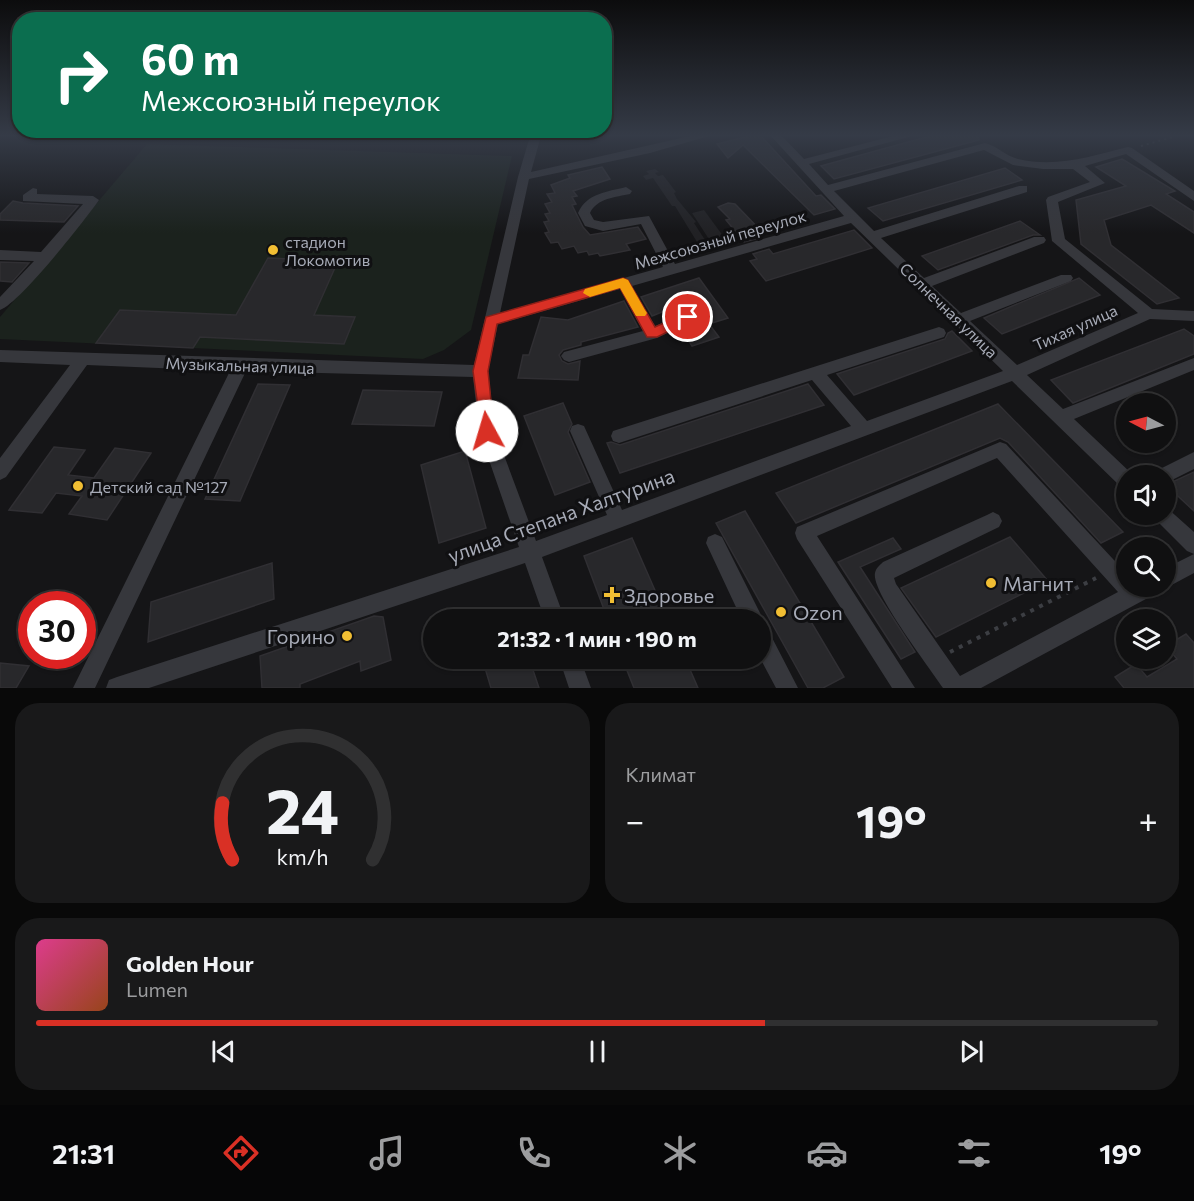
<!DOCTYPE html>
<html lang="ru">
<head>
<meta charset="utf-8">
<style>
  body { margin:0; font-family:Commissioner,sans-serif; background:#19191a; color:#f1f3f6; height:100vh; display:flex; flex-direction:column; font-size:22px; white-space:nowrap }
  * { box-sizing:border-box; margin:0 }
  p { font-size:20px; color:#9c9d9f }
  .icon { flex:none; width:33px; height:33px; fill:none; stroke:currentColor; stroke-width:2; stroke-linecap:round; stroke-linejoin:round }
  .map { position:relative; height:688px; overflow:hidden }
  .details { display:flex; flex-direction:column; gap:15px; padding:15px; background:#090909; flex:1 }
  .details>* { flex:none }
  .guide { position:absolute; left:12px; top:12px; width:600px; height:126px; border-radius:24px; box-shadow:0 2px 4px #0004,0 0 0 2px #303031; background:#0b6e4f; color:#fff; overflow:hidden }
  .needle { width:39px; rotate:276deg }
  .fabs { position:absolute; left:1116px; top:393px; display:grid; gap:12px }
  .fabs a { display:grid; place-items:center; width:60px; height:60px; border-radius:50%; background:#101011; box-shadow:0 2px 4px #0004,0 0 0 2px #303031; font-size:30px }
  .speed { position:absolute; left:18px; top:591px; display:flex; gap:12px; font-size:30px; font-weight:700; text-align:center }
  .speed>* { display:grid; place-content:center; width:78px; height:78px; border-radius:50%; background:#101011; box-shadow:0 2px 4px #0004,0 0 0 2px #303031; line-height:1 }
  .speed .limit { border:9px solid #d22; background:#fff; color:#111 }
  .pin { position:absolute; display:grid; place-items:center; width:51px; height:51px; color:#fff; margin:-26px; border:3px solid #fff; border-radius:50%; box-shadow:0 2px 6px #0007 }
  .me { position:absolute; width:66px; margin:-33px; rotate:354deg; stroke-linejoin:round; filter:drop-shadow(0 0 4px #0008) }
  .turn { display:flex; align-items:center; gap:21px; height:126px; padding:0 30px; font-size:27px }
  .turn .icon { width:78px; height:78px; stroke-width:2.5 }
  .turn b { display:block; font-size:42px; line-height:51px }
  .big { font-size:45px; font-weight:700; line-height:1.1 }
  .details .widget { flex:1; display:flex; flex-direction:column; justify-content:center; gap:9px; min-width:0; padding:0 21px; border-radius:24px; background:#19191a }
  .details .dial { align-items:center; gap:0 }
  .dial svg { height:156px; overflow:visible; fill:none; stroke:#303031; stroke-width:7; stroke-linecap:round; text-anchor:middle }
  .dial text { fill:#f1f3f6; stroke:none }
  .song { display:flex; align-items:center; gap:18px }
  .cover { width:72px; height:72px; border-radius:9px; background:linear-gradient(135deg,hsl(330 70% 55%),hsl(20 70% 35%)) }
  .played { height:6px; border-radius:3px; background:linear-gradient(90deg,#d93025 65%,#303031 65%) }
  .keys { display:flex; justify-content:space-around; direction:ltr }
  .heat { display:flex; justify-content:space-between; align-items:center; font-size:33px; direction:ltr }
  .details .tiles { flex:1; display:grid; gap:15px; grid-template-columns:1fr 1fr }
  .widget:last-child { grid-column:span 2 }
  .trip { position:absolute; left:423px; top:609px; width:348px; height:60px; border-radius:30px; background:#101011; box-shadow:0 2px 4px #0004,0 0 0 2px #303031; font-weight:700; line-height:60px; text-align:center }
  .dock { display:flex; height:96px; justify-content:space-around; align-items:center; background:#060607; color:#9c9d9f }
  .dock .icon { width:42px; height:42px }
  .dock .current { color:#d93025 }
  .dock b { font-size:27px; color:#f1f3f6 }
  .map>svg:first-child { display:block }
  .built { fill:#212124 }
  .green { fill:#1b221d }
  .building { fill:#28282b; stroke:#302f33; stroke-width:1.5 }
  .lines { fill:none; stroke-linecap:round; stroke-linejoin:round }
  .path-far1 { stroke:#3c3e43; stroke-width:2; stroke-dasharray:2 4; stroke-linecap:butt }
  .path { stroke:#3c3e43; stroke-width:4; stroke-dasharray:4 6; stroke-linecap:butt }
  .minor { fill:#36373c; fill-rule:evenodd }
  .route { fill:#d93025; stroke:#8d1f18; stroke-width:1.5 }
  .slow { fill:#f59e0b }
  .poi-dot { fill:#f1be33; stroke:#101012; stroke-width:2 }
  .labels { text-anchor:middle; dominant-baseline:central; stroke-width:6; stroke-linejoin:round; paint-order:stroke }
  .street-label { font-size:16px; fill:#a7abb7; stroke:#101012 }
  .poi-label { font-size:16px; fill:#a7abb7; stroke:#101012; text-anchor:start }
  .near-street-label { font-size:20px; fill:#a7abb7; stroke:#101012 }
  .near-poi-label { font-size:20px; fill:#a7abb7; stroke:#101012; text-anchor:start }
</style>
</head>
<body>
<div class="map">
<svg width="1194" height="688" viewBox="0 0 1194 688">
  <rect width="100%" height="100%" fill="#151517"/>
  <g class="built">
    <path d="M655,169L659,172L655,173L658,176L663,175L676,192L674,193L677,199L696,222L694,223L705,240L697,242L675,206H672L653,178L646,180L643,176L649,174L646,171Z"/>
    <path d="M704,210L729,244L714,247L692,213Z"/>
  </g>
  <path class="green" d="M147,144L512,156L471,330L444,350L423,359L0,339V317Z"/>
  <g class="building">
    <path d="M749,136H761L816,196L821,195L835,209L814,215L743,145L728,158L717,144Z"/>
    <path d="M930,136H978L979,140L834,179L821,166Z"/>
    <path d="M1122,159L1175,191L1166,194L1194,212V233L1151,205L1104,220L1111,245L1179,298L1157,304L1081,244L1076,200L1126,186L1096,167Z"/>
    <path d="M602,167L610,179L573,191L577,196L572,197L576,204L572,205L583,227L590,235L638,227L646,239L626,244L630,250L600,256L598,253L589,255L587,251L578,253L574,246L562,249L558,242L551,243L545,233L549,232L544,222L549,221L545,214L550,213L545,204L552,202L547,194L555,193L551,185L570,178L568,175Z"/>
    <path d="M1005,168L1022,180L883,221L868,208Z"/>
    <path d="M13,201L23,203L78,206L64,222L0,220V214Z"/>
    <path d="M728,203L735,204L761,231L755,233L759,238L744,242L726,220L730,219L718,207Z"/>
    <path d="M1020,221L1040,235H1033L938,270L922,256Z"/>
    <path d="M854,230L872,248L766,281L750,261L757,259L753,254L769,249L773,254Z"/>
    <path d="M268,258L338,261L314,315L355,317L344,344L200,337L193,348L96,343L120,310L236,315Z"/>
    <path d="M0,262L29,263L12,282L0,281Z"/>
    <path d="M699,278L728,318L709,324L719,337L692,346L681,329L694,323L696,315L687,310L672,316L667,310L652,316L641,297Z"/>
    <path d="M1079,278L1100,295L1002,334L984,318Z"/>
    <path d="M624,301L638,327L581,342V345L563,350L559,355L562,361L568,364L580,361L578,380L518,378L523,355H529L541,317L568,320Z"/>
    <path d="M1184,329L1194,336V354L1073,403L1051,380Z"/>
    <path d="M952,331L972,351L854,395L837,374L945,339L948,333Z"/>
    <path d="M258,384L290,385L240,501L205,499Z"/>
    <path d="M808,384L824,405L620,473L607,443L611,442L620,445Z"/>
    <path d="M363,390L442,392L434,426L352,424Z"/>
    <path d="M563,403L572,424L568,432L590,482L555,495L524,416Z"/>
    <path d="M998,404L1123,532L1101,543L1008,442L1000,438L796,523L776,493Z"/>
    <path d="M54,447L85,450L68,475L94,478L115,448L151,453L107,520L69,514L82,496L56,493L42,513L9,510Z"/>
    <path d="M465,451L486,528L439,543L421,465Z"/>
    <path d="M1194,472V511L1166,485Z"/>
    <path d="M745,511L844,677L823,688H808L716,523Z"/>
    <path d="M1010,537L1048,581L936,637L901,588Z"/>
    <path d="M632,538L668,620H608L584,556Z"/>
    <path d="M893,538L901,549L860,567L915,652L901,659L838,562Z"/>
    <path d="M272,563L274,599L148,642L151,602Z"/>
    <path d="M374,616L383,617L391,660L361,671L360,661L300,684V688H262L260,656Z"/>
    <path d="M1186,634L1194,643V688H1124L1115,677L1136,664L1147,677L1177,659L1166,646Z"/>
    <path d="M482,658H529L539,688H491Z"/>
    <path d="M622,658H685L698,688H634Z"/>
    <path d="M0,663L29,666L16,688H0Z"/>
  </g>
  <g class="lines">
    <path class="path-far1" d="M1141,146L1176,136"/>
    <path class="path" d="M950,652L1096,578"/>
    <g class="minor">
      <path d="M530,136H541L531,172L690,136H709L650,153L529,179L500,313L663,267L641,224L603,231L585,226L578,213C587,193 607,192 626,187L632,191L630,194C616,197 597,198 590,213L594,220L603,222L649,216L675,264L844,216L771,136H782L804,159L893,136H912L809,164L828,185L985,143C997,146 1006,156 1018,159C1057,168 1091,156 1128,147L1132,148L1194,191V201L1126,154L1085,166L1105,183L1058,202L1065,239L1152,309L1194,311V321L1150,319L1027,375L1063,409L1194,358V370L1074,419L1132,474L1126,476V488L1120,486L1012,381L542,557L565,620H545L525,563L149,688H106L109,680L117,677L519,547L479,431L473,377L246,371L95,688H73L230,371L87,365L6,477L0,480V458L70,365L0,362V350L474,365L518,177ZM984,150L1013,165L1043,169H1073L1090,182L1048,197L1046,200L1052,241L1138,313L1017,365L970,321L1071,281L1073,278L1071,275H1061L961,313L932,286L1044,243L1046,240L1044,237H1034L924,278L881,238L1027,192V186H1019L874,231L834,191ZM851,223L1003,371L867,421L827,375L944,337L946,333L944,329L939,327L613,431L611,436L613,441L619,443L812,380L851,426L622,510L584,426L578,424L572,426L570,431L607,515L536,541L495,431L488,371L498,324L620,289L643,331L564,352L561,356L564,360L569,362L657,338L693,321L695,317L688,312L655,326L632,286Z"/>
      <path d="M33,188L37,189V194L93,196L99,200C85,220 19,304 0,310V297L34,261L0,260V250L41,252L83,204L23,201V195Z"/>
      <path d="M1000,442L1006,444L1126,573V586H1160L1157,593L981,688H943C930,668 871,592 875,573C876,568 880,565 883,562L987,515L993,512L999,515L1002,521L999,527L894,578L896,584L960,676L1118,592L997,458L817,536L915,688H892L797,539L795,533L797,527Z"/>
      <path d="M1194,452V469L1166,483V476H1155L1158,470Z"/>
      <path d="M1166,507L1194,532V573L1166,588L1163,586H1166V568L1194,554L1187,551L1156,520L1153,514H1166Z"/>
      <path d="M715,534L722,537L760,613L763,620L761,625L767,628L798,688H776L760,658V620H742L706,543L708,537Z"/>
      <path d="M559,658H580L591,688H569Z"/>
    </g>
  </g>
  <linearGradient id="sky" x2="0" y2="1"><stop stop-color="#0c0c0d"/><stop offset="0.58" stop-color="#353b47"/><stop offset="1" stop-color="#353b47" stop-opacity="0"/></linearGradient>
  <rect width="1194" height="233" fill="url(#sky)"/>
  <path class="route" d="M623,278L628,280L655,327L688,312L693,314L695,317L693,320L657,337H647L620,288L497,324L488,371L494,431L492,436L487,437L482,436L473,371L486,317Z"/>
  <path class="slow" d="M623,278L628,280L645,310L647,313L645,316H636L620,288L590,297L583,293L585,289Z"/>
  <g class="poi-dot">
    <circle cx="273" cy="250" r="6"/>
    <circle cx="78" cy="486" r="6"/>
    <circle cx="991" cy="583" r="6"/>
    <path d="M609 586h6v6h6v6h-6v6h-6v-6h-6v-6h6z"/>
    <circle cx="781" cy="612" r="6"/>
    <circle cx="347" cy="636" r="6"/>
  </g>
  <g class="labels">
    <g class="street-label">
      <text transform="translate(720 239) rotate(-16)">Межсоюзный переулок</text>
      <text transform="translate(949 310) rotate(44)">Солнечная улица</text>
      <text transform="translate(1075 327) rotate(-24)">Тихая улица</text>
      <text transform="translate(240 365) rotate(2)">Музыкальная улица</text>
    </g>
    <g class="poi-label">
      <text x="285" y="241">стадион<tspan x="285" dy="18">Локомотив</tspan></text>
      <text x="90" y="486">Детский сад №127</text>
    </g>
    <g class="near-street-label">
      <text transform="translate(561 515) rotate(-20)">улица Степана Халтурина</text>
    </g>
    <g class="near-poi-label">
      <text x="1003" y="583">Магнит</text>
      <text x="624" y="595">Здоровье</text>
      <text x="793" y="612">Ozon</text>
      <text x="335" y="636" text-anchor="end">Горино</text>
    </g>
  </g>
</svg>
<div class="fabs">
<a><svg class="needle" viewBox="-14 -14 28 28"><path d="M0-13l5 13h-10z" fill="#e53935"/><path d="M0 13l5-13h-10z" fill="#9c9d9f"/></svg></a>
<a><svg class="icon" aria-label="sound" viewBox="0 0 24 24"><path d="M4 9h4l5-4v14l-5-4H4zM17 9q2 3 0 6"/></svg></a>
<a><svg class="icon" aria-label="search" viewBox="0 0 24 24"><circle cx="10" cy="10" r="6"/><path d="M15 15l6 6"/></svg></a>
<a><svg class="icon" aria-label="layers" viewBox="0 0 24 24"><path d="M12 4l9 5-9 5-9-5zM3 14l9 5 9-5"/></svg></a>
</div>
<div class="speed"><div class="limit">30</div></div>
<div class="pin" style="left:688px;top:317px;background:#d93025"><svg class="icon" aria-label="arrive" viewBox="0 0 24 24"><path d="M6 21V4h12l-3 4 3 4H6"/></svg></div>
<svg class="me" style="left:487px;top:431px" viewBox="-20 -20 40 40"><circle r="19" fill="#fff"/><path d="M0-13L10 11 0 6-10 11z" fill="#d93025"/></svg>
<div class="trip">21:32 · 1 мин · 190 m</div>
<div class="guide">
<div class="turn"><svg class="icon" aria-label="right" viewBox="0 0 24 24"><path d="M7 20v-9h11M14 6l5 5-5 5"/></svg><div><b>60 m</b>Межсоюзный переулок</div></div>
</div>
</div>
<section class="details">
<div class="tiles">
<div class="widget dial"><svg viewBox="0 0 100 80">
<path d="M14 69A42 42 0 1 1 86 69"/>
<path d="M14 69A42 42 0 0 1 9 40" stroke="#d93025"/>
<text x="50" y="56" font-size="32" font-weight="700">24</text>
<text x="50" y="72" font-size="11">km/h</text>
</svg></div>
<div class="widget"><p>Климат</p>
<div class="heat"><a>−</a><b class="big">19°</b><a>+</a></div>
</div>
<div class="widget">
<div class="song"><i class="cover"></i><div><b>Golden Hour</b><p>Lumen</p></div></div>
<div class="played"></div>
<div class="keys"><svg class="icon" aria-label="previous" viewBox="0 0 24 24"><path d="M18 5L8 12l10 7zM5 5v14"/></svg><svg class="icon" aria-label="pause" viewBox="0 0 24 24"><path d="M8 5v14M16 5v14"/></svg><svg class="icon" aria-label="next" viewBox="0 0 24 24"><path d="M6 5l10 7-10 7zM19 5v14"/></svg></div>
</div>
</div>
</section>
<nav class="dock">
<b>21:31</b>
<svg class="icon current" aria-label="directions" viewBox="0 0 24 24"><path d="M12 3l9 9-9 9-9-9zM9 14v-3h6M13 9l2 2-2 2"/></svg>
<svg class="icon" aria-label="music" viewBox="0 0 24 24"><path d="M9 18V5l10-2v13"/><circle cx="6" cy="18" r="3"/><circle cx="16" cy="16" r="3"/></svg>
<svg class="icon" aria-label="phone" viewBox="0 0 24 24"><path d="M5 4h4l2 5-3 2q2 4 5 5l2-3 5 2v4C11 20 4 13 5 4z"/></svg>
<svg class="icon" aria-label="climate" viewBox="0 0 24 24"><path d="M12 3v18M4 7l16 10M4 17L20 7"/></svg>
<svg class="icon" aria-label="car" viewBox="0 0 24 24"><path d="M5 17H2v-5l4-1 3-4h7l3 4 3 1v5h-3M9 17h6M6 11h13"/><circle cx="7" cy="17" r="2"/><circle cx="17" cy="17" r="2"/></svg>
<svg class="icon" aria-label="filters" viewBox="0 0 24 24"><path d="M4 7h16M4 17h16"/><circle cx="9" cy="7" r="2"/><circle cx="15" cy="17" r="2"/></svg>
<b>19°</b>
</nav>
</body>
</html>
